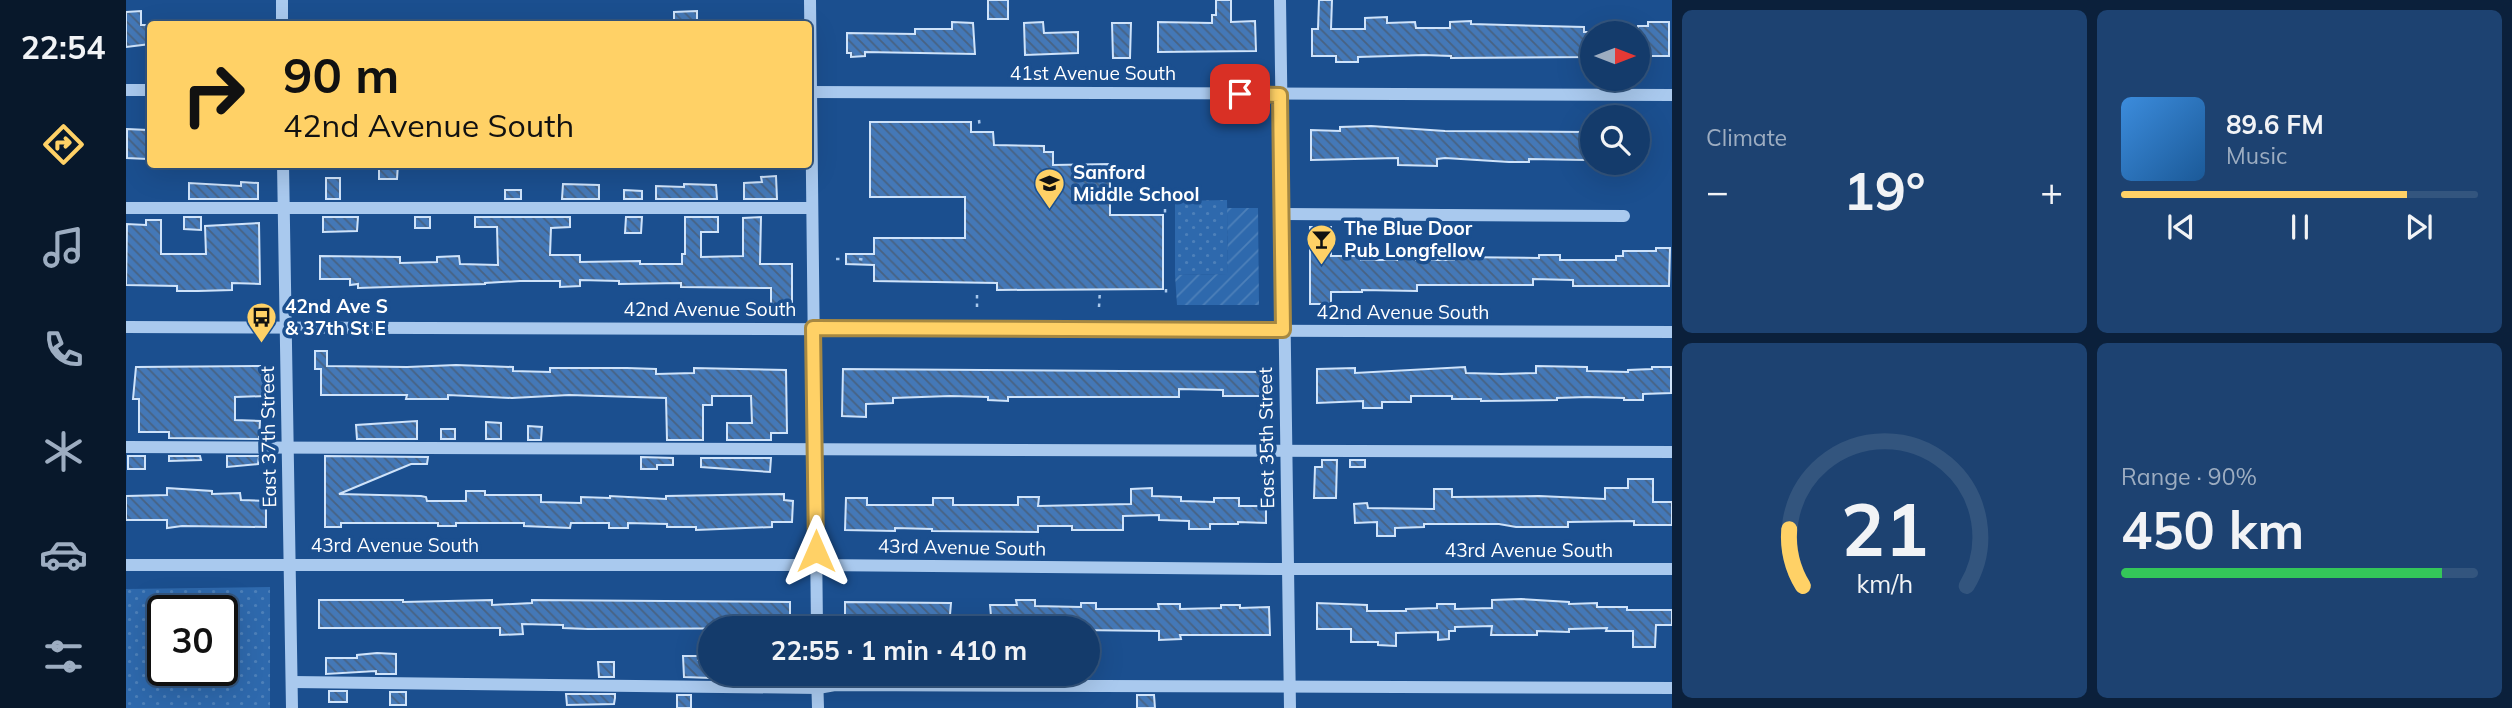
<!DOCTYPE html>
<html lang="en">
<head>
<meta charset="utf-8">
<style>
  body { margin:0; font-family:Mulish,sans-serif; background:#1d4271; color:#f1f3f6; height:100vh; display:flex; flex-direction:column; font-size:26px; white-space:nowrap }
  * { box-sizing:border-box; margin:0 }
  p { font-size:23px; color:#9dadc1 }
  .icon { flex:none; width:38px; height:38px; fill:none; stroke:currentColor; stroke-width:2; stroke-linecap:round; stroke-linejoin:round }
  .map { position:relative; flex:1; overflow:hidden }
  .panel { display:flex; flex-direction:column; gap:10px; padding:10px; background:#0b203b; width:840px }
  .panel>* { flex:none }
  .guide { position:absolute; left:21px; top:21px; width:665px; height:147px; border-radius:7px; box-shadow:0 7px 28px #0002,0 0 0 2px #33557e; background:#ffd166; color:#111; overflow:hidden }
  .needle { width:46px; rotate:90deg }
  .tools { position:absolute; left:1454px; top:21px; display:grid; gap:14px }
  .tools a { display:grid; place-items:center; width:70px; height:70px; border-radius:50%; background:#143b6b; box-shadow:0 7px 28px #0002,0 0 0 2px #33557e; font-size:35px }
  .speed { position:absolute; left:21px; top:595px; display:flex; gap:14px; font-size:35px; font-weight:700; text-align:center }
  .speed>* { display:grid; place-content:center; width:91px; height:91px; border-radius:50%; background:#143b6b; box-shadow:0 7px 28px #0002,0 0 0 2px #33557e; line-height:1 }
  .speed .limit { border:4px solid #111; border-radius:10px; background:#fff; color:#111 }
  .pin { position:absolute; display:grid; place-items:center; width:60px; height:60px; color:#fff; margin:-30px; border-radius:14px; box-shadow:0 4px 10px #0006 }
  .me { position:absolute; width:77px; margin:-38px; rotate:0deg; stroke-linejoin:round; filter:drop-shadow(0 0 5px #0008) }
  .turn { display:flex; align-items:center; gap:24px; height:147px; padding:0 21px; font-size:32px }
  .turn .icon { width:91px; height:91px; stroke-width:2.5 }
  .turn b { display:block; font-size:49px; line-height:60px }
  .big { font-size:52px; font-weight:700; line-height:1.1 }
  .panel .widget { flex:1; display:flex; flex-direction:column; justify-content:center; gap:10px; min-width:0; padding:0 24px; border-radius:10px; background:#1d4271 }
  .panel .dial { align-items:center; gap:0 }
  .dial svg { height:182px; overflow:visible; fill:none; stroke:#33557e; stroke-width:7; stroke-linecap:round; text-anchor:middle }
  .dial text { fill:#f1f3f6; stroke:none }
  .song { display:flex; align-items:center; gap:21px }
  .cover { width:84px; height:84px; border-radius:10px; background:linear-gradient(135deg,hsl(210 70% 55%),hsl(210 70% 35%)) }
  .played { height:7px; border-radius:4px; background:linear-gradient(90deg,#ffd166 80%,#33557e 80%) }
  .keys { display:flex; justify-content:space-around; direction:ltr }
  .heat { display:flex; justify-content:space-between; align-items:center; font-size:38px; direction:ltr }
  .charge { height:10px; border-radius:5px; background:linear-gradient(90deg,#34c759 90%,#33557e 0) }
  .panel .tiles { flex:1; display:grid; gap:10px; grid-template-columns:repeat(2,1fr) }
  .trip { position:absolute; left:572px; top:616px; width:402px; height:70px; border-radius:35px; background:#143b6b; box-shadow:0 7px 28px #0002,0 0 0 2px #33557e; font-weight:700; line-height:70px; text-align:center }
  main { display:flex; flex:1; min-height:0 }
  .dock { display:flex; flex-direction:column; width:126px; justify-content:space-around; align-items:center; background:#08182b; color:#9dadc1 }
  .dock .icon { width:49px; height:49px }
  .dock .on { color:#ffd166 }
  .dock b { font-size:32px; color:#f1f3f6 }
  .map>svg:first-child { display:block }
  .park { fill:url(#park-dots); fill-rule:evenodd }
  .garden { fill:url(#garden-furrows) }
  .building { fill:url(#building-back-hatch); stroke:#cfe3fa; stroke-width:2 }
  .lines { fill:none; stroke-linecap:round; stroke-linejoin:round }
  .path { stroke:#a9c9ee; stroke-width:2.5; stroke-dasharray:3.5 5; stroke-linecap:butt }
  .minor { stroke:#a9c9ee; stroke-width:12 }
  .route-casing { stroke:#a68842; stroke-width:18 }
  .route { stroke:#ffd166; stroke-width:12 }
  .labels { text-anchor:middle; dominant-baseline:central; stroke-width:7; stroke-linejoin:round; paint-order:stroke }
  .street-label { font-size:19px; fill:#fff; stroke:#1b4f8f }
  .poi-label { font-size:19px; font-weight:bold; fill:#fff; stroke:#1b4f8f; text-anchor:start }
</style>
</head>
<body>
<main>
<nav class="dock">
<b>22:54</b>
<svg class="icon on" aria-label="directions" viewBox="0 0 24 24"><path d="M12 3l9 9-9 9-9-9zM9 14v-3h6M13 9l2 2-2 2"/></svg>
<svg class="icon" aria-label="music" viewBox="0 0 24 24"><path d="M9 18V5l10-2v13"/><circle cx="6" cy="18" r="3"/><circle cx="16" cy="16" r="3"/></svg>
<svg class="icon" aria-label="phone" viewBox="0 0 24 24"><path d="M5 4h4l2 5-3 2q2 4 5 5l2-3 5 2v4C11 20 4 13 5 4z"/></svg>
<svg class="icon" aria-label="climate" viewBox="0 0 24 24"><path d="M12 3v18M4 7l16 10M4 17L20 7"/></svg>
<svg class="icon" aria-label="car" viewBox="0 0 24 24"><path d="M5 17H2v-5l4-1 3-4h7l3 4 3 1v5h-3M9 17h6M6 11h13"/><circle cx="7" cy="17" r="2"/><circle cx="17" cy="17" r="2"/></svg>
<svg class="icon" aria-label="filters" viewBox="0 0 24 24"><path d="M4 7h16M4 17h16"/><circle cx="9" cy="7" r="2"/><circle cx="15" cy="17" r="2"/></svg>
</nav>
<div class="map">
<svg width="1546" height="708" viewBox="0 0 1546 708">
  <defs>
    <pattern id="park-dots" width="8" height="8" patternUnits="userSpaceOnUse" patternTransform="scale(1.75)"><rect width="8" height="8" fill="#2e69ad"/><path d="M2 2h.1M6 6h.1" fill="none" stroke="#4d80b9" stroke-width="1.8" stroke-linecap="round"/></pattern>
    <pattern id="garden-furrows" width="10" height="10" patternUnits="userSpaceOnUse" patternTransform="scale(1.75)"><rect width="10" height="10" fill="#2e69ad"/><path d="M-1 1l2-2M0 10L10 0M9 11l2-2" fill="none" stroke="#4d80b9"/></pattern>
    <pattern id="building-back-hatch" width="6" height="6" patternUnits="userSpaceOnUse" patternTransform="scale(1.75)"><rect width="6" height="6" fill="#4478b7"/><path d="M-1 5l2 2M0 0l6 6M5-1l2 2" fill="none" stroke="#486282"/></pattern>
  </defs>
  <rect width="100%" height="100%" fill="#1b4f8f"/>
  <g class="park">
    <path d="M1101,200L1102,274L1049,275V201Z"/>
    <path d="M144,587V708H0V589ZM37,611H96V670H37Z"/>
  </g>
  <path class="garden" d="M1101,208H1132L1133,305H1051L1049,275L1102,274Z"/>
  <g class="building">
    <rect x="862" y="0" width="20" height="19"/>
    <path d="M1090,0H1105V22L1129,21L1130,51L1032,52V22L1086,23V15H1090Z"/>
    <path d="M1193,0H1206L1205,29H1239V18L1261,17V23L1289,22L1290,28H1324V22L1345,21V24L1458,27V32H1466V57L1325,58V56L1298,55L1232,57V62H1210V56H1186V29H1192Z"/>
    <path d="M15,11V25H24V44L0,47V12Z"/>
    <path d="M571,11V24H548V12Z"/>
    <path d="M826,22L847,23L849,54L739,52V56L725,57V53H721V33L789,34V29H826Z"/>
    <path d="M917,22L918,33L952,32V53L899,55L898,23Z"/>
    <path d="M1522,22H1543V56H1512V26H1522Z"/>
    <path d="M986,23H1005L1004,58H987Z"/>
    <path d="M744,122H845V132H867L868,145L918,146V152H927V165L984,164V215H1037V289L871,290V283L748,281V265L720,264V254H748V238H839V197H744Z"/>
    <path d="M1245,126L1319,131L1459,132V160L1403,159V162H1383L1319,158L1311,159V166L1272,165V158L1185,160V130L1214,131V127Z"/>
    <path d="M1,129L21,130V159L1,158Z"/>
    <path d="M253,164H272L271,179H253Z"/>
    <path d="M650,176L651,199H618V183L636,182L635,177Z"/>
    <rect x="200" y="178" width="14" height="21"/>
    <path d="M115,182L132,183V199H63V183L115,186Z"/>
    <path d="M437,184L473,185V199H436Z"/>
    <path d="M558,184L590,185L591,199H530V186L558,187Z"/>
    <rect x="379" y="190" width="16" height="9"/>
    <path d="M498,190L516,191V199H498Z"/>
    <path d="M58,217H75V230L58,229Z"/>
    <path d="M197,217H232L231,231L197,232Z"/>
    <rect x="289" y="217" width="15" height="11"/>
    <path d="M349,217H444V227L425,228L424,255H454V262L514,261V264H556V254H559V217H592V232H575V257L617,256V218L635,217L634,264H666V305L645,304V288L555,287V283L493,284V281L454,280V286L434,287V281H394L359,283V284L232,288V284L224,285V279H194V256L274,257V263L311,262V257L333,256L334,264L372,265L371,227H349Z"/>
    <path d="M500,217H516L515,233H499Z"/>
    <path d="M20,220H35V254H80L79,226L133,223L134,284L106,283V290L72,291H51V286L0,285L1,224L20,225Z"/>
    <path d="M1184,227H1205V256H1235V260H1271V251H1290V260H1328V257L1413,258V255H1434V260H1490V256H1497V251H1530V248H1544L1543,286H1447V280L1407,279V285H1291V291L1236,290V292H1205V304H1184Z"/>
    <path d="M189,351H201V366L281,367L330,365L387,367V371L424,372V368H501L530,369V374L568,373V368L660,370L661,433H645V440H601V423H626L625,396H586V405H577V440H541L540,398L443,395L386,398L322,395V399H280L281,395H195V369H189Z"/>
    <path d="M140,366L141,396L109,397V420L134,421L133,439L43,438V432H13V399H7L10,367Z"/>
    <path d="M1410,366L1461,367V371L1502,372V370L1526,369V367H1545V393L1517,394V400H1498V398L1461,397L1431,398V400L1355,401V399H1326V396H1285V402H1256V408H1237V401L1191,403V369L1229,368V373L1339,367L1340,373L1375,374L1410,373Z"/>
    <path d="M717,369L1136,372V396H1097V390L1053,389V397H882V401L862,400V397L824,396L767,398V403L740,404V417L716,416Z"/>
    <path d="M291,421V439H231L230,425Z"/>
    <path d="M360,422L375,423V439H360Z"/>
    <path d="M402,426L416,427L415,440H402Z"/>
    <rect x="315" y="429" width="14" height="10"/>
    <rect x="2" y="456" width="17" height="13"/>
    <path d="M43,456H74L75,460L43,461Z"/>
    <path d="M101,456H133L132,464L101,467Z"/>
    <path d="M199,456L302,457L301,464H285L213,494L295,496L300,497L301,501H340V491H359V495H415V502L455,503V497L484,498V496L540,499V496L658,494V500L667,501L666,522H646V527L570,530V527H541V524L502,523V528H483V523H445L444,528L398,526V523H330V526H312V523H215V527H199Z"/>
    <path d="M515,457L547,458V465H531V469H515Z"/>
    <path d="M575,458H645L644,472L575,467Z"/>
    <path d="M1196,460H1211L1210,498H1188L1189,467H1196Z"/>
    <rect x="1224" y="460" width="15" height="7"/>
    <path d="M1502,479H1527V502H1546V525H1508V521L1442,522V527H1390L1373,524H1298V527L1269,528V536H1251V522L1229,523L1228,504L1241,503L1242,508L1308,509V489H1326V497L1413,496L1479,499V488H1502Z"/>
    <path d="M41,488L86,491V494L114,493L115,500L140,501V527L56,526L41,528V520H0V496L41,495Z"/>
    <path d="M1026,488V496L1055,497V501L1088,502V498H1113V506H1140V523L1112,522V524H1084V529H1063V521L1033,520V515L997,516V530H946V526H912V532L806,531V529L769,528V531L719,530L720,498H741V505H807V498H827V505H892V497H913L912,506L1005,504V489Z"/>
    <path d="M1395,599L1443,602V604L1471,603V607H1501V610H1546V625H1530L1529,647H1507V631H1480L1481,628L1443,629V632L1411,631V635H1365L1366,626L1329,627V631H1323V639L1312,640V632L1270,633V646L1252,645V642H1225V629H1191V603L1241,605V611H1280V609L1311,608V604H1329V609L1366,608V600Z"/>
    <path d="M193,600H277V602L366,600V605L406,603V600L664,602V628L462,629L437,628V625L396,624L397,634L374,635V628H193Z"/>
    <path d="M890,600H909V606L955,607V603H970V609H1033L1032,604H1054V609L1095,608V605H1114V608L1143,607L1144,635H1054L1055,639L1033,640V631L719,627V602L825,603L824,615L865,616L864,605H891Z"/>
    <path d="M251,653L270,654V674H250V671L200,674V658H231V655Z"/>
    <path d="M557,656H572V660H584V678L558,677Z"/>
    <path d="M472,662H488V677H473Z"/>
    <rect x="203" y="691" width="18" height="11"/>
    <rect x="264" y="692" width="16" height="13"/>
    <path d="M440,694H489V698L488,704L441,705Z"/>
    <rect x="551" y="695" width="14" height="13"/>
    <path d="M1011,695H1028L1029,708H1011Z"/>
  </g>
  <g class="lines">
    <g class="path">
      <path d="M853,120L854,128"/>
      <path d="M1039,209V215"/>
      <path d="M710,259H715"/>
      <path d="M733,259L740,260"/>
      <path d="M1040,289V296"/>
      <path d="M851,307V291"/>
      <path d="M973,307L974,290"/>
    </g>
    <g class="minor">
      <path d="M684,0L691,628"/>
      <path d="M1154,0L1164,708"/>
      <path d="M156,24V0"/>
      <path d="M0,90H24"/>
      <path d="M682,92L1546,95"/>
      <path d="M157,164L166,708"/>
      <path d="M0,208H685"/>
      <path d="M1156,214L1498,216"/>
      <path d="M0,327L1546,332"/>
      <path d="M0,447L1546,452"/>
      <path d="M0,565H690L1147,569H1546"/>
      <path d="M691,674L692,708"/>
      <path d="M166,682L692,688L709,685L1546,688"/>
    </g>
  </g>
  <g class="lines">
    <defs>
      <path id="route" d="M690,551L687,328L1157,330L1154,95L1114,94"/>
    </defs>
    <use href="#route" class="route-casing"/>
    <use href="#route" class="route"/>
  </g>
  <defs>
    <symbol id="school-pin" viewBox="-11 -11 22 30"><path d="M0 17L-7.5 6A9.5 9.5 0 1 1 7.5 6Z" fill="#ffd166" stroke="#1b4f8f"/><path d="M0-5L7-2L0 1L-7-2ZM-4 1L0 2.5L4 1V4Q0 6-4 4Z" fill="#111"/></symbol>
    <symbol id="bar-pin" viewBox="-11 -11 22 30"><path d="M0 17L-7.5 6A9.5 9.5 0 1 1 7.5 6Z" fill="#ffd166" stroke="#1b4f8f"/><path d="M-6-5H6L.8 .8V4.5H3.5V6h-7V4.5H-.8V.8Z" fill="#111"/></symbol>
    <symbol id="bus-pin" viewBox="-11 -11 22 30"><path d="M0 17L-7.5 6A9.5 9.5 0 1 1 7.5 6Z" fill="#ffd166" stroke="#1b4f8f"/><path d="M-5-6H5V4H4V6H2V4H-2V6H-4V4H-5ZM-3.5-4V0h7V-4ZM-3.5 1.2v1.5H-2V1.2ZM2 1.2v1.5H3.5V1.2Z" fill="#111"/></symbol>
  </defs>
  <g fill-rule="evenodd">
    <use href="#school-pin" x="906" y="166" width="35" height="47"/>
    <use href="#bar-pin" x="1178" y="222" width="35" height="47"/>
    <use href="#bus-pin" x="118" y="300" width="35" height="47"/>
  </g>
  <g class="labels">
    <g class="street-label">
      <text x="967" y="73">41st Avenue South</text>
      <text x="584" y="309">42nd Avenue South</text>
      <text x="1277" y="312">42nd Avenue South</text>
      <text transform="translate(142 437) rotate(-91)">East 37th Street</text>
      <text transform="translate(1140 438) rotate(-91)">East 35th Street</text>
      <text x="269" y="545">43rd Avenue South</text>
      <text transform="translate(836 547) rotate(1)">43rd Avenue South</text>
      <text x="1403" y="550">43rd Avenue South</text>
    </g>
    <g class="poi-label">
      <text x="947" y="172">Sanford<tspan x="947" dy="22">Middle School</tspan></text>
      <text x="1218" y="228">The Blue Door<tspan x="1218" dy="22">Pub Longfellow</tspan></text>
      <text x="159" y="306">42nd Ave S<tspan x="159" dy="22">&amp; 37th St E</tspan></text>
    </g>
  </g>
</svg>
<div class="tools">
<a><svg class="needle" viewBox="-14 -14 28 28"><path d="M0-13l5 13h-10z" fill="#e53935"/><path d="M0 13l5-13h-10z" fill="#9dadc1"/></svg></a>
<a><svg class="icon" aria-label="search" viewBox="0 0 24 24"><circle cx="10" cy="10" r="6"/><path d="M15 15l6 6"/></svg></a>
</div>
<div class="speed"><div class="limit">30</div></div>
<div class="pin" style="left:1114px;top:94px;background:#d93025"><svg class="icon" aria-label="arrive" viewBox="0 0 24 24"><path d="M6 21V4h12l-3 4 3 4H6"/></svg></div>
<svg class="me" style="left:690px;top:551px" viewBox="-20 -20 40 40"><path d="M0-17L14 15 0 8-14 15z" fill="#ffd166" stroke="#fff" stroke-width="4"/></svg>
<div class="trip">22:55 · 1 min · 410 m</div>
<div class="guide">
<div class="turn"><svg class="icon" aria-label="right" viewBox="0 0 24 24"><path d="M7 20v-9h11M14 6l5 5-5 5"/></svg><div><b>90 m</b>42nd Avenue South</div></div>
</div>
</div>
<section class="panel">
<div class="tiles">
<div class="widget"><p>Climate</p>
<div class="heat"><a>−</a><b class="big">19°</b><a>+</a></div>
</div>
<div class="widget">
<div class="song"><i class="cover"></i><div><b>89.6 FM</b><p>Music</p></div></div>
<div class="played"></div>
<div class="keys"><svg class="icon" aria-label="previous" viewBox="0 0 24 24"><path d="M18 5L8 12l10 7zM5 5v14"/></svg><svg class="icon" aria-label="pause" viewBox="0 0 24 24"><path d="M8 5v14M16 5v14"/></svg><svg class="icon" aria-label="next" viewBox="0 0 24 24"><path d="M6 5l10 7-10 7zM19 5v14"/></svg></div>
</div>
<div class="widget dial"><svg viewBox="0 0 100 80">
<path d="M14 69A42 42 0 1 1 86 69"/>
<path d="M14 69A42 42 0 0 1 8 44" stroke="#ffd166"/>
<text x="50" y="56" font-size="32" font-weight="700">21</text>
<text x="50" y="72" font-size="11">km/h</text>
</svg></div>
<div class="widget"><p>Range · 90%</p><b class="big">450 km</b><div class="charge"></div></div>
</div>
</section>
</main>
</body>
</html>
